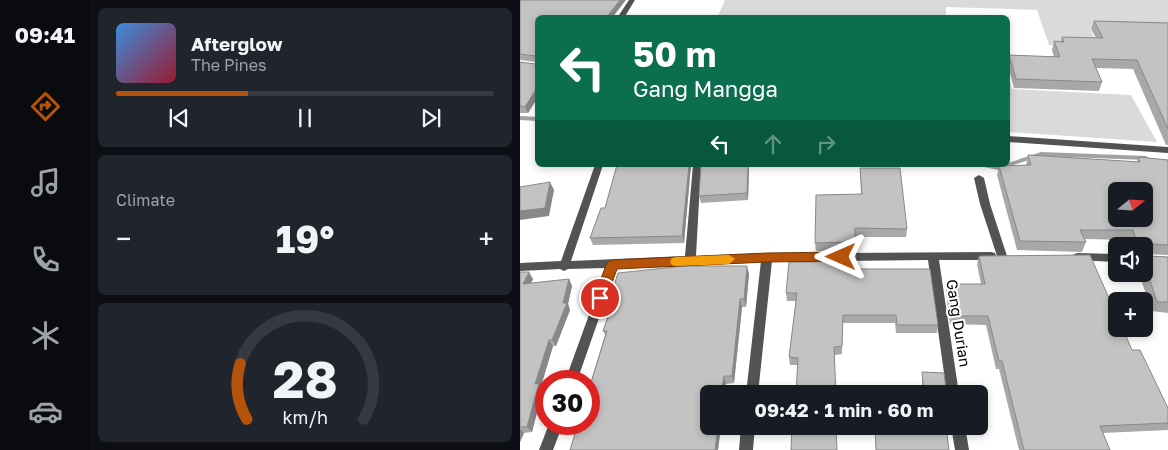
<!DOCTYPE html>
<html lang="en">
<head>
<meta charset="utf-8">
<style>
  body { margin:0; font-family:"Golos Text",sans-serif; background:#20242c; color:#f1f3f6; height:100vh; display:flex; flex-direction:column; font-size:19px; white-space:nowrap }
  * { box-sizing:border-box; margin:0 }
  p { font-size:16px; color:#9ea1a6 }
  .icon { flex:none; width:28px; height:28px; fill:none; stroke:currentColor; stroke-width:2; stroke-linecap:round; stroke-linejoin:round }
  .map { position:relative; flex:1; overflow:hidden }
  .panel { display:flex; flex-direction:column; gap:8px; padding:8px; background:#0d0f14; width:430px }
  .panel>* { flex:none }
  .hud { position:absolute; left:15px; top:15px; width:475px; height:152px; border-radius:8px; box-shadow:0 2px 8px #0003; background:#0b6e4f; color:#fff; overflow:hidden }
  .needle { width:32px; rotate:72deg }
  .controls { position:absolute; left:588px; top:182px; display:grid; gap:10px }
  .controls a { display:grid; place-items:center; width:45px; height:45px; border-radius:8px; background:#171b24; box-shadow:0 2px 8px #0003; font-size:25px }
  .speed { position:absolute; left:15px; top:370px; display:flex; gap:10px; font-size:25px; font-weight:700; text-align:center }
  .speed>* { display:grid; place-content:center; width:65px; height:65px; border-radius:50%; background:#171b24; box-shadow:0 2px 8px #0003; line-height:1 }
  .speed .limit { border:8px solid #d22; background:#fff; color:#111 }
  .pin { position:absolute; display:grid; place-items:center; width:42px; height:42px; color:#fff; margin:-21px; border:2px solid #fff; border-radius:50%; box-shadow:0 1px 5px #0007 }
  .me { position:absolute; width:55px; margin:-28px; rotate:270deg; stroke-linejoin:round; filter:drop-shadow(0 0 4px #0008) }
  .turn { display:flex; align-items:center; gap:18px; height:105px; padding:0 15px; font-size:22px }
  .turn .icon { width:65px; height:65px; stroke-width:2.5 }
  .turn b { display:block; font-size:35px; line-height:42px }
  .lanes { display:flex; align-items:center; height:48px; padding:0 15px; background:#0003; justify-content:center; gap:25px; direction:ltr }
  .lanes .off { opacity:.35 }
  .big { font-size:38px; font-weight:700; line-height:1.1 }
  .panel .card { flex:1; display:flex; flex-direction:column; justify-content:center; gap:8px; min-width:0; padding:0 18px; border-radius:8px; background:#20242c }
  .panel .dial { align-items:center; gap:0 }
  .dial svg { height:130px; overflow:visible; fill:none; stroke:#363941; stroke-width:7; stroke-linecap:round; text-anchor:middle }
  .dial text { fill:#f1f3f6; stroke:none }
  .song { display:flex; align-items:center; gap:15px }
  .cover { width:60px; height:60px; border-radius:8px; background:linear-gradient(135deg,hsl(210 70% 55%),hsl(350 70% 35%)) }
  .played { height:5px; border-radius:2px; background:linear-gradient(90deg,#b45309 35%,#363941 35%) }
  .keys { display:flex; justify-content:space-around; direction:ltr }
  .heat { display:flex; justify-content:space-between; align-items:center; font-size:28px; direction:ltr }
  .trip { position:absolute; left:180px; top:385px; width:288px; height:50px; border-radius:8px; background:#171b24; box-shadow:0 2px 8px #0003; font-weight:700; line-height:50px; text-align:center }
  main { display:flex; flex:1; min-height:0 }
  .tab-bar { display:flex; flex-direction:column; width:90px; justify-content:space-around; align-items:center; background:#090b0e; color:#9ea1a6 }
  .tab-bar .icon { width:35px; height:35px }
  .tab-bar .active { color:#b45309 }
  .tab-bar b { font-size:22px; color:#f1f3f6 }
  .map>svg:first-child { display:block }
  .green { fill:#dadada }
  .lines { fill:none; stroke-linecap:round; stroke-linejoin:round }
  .stream { fill:#a1a1a1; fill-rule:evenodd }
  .minor { fill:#535353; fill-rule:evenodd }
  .wall { fill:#a8a8a8 }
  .shaded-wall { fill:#888 }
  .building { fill:#c3c3c3; stroke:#888; fill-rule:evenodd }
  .route { fill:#b45309; stroke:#753606 }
  .slow { fill:#f59e0b }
  .labels { text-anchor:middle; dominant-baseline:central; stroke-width:4; stroke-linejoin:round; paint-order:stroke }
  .street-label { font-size:15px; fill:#000; stroke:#fff }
</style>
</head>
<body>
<main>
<nav class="tab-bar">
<b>09:41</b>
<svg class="icon active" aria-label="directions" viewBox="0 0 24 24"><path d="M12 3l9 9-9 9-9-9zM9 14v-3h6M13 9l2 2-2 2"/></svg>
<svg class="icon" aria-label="music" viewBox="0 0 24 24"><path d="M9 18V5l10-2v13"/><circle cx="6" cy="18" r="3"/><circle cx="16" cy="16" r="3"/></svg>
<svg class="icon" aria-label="phone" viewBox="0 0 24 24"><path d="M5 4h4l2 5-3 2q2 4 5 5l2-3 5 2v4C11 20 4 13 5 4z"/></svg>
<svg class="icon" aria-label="climate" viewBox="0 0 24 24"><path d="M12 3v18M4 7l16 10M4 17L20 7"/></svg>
<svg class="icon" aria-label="car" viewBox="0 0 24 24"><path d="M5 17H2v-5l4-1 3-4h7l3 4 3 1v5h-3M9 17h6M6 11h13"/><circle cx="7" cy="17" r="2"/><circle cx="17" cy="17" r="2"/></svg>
</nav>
<section class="panel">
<div class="card">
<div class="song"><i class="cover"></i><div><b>Afterglow</b><p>The Pines</p></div></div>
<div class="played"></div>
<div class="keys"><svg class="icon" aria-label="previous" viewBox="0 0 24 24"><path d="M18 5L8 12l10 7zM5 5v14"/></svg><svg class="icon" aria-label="pause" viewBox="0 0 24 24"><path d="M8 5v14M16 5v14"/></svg><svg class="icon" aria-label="next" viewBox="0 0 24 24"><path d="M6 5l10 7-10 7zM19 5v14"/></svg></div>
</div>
<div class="card"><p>Climate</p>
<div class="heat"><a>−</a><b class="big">19°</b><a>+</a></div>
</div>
<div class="card dial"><svg viewBox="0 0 100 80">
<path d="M14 69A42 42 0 1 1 86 69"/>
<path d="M14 69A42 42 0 0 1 10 35" stroke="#b45309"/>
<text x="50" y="56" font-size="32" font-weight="700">28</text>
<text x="50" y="72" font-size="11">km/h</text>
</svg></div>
</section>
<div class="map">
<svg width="648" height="450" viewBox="0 0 648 450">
  <rect width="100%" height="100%" fill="#fff"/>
  <g class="green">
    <path d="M205,0H648V31L570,28L578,46L529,45L517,10L426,7V18H197Z"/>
    <path d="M488,75L492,89L611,95L637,142L488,132Z"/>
  </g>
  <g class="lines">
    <g class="stream">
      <path d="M0,116L18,117V121L0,120Z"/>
      <path d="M521,152L626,156L629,158L626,160L521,156L478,170L464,167L463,165H488V163Z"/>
    </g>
    <g class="minor">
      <path d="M109,0H115L104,18H97Z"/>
      <path d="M488,136L648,147V153L488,142Z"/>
      <path d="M75,165H83L51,261L165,256L173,165H181L176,256L247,253L313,254L314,257L313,260L309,261H252L238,394H226L241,261L97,267L57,381H45L86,268L48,269L44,271L40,269L0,271V263L41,261Z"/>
      <path d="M459,175L464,178L470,204L487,256L486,259H478L477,256L460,204L454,178Z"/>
      <path d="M471,252L475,253L476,256L475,259L471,260H419L439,394H427L408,260L323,261L319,260L318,257L319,254L323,253Z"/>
      <path d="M558,253L596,254V262L554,260L553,257L554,254Z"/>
      <path d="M29,424H43L33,450H19Z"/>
      <path d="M221,426H235L233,450H219Z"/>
      <path d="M431,426H445L449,450H435Z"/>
    </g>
  </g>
  <g class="wall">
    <path d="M0,0L18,18V97L8,113H0V62L15,64L16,62L0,60Z"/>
    <path d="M574,21L648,23V145H646L613,69L576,68L582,82L579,91L494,88L488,66L489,55L534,57L532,50L534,41H541L542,37L576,38L571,29Z"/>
    <path d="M508,155L617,162L618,157L648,160V255L628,254V256L648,257V313L632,311L619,274H624V246H610L608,240L565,239L566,242L562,252L497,250L477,175L479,166L506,165Z"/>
    <path d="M97,165H171L164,243L73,245L70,238L85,208Z"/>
    <path d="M340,168L387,229L386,237H335V251H296L295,243L341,194Z"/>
    <path d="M229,170L228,200L181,203L179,196Z"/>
    <path d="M459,256L612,350L648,408V430L583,433L590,450H499L479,369H476L466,325L430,324L426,292L427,284H461L457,264Z"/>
    <path d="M336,269L418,325L417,333H376L375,323H323L322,354L315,355L278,365H270L269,357L276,301H267L266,293Z"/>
    <path d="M0,272L13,279L11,283L49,279L52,286L48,304L50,310L36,346H33L21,386L23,389L12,432L4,433L0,442Z"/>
    <path d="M229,274L226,307H222L214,383L206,384L198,450H50L85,335L83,331L88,316L86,311Z"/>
    <path d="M402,372L426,390L432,394H403L402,376Z"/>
    <path d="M355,426L429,450H356Z"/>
  </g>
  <g class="shaded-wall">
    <path d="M100,0H106L92,18H86Z"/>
    <path d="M18,86V97L8,113L5,107Z"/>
    <path d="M169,165H171L164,243L162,236Z"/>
    <path d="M228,165L229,170L228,200L227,193Z"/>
    <path d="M30,182L34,190L29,216L0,220V211Z"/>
    <path d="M227,266L229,274L226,307L224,299Z"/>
    <path d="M9,272L13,279L7,290L3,284Z"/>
    <path d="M49,279L52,286L48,304L50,310L36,346L32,340Z"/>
    <path d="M220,299L222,307L214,383L212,376Z"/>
    <path d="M29,340L33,346L21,386L23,389L12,432L7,427L15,384Z"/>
    <path d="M204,376L206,384L205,394H201Z"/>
    <path d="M198,426H201L198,450H195Z"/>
    <path d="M0,429L4,433L0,442Z"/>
  </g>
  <g class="building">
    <path d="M0,0H100L86,18H18V86L5,107L0,106V62L15,64L17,58L16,56L0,54Z"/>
    <path d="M574,21L648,23V129L617,60L572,59L582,82L496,79L489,55L540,57L534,41L544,42L542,37L583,38Z"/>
    <path d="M508,155L620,162L618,157L648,160V245L629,244L627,246L628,256L648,257V302H637L624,262V246H618L613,230H560L566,242L500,241L479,166L511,165ZM596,191H624V219H596Z"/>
    <path d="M97,165H169L162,236L70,238L81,208H85Z"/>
    <path d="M181,165H228L227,193L179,196Z"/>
    <path d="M340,168H380L387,229L335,228V242L295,243L296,195L342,194Z"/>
    <path d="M30,182L25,208L0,211V187Z"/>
    <path d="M295,254H336V269H410L418,325H377L376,315H323L322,346L314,347L316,394H276L278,358L269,357L277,293H266L269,262H295Z"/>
    <path d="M570,255L596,314V329H603L612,350H620L648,408V423L580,426L590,450H504L482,361H479L468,316H432L427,284H465L459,256Z"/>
    <path d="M164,266H227L224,299H220L212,376H204L201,394H189V426H198L195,450H50L58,424H69V389L87,331H83L90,311H86L98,273Z"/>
    <path d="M0,272H9L3,284L49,279L43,303H47L32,340H29L15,384L19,383L7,427H0Z"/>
    <path d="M402,372L424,373L426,390L432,392V394H404Z"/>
    <path d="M272,426H316L317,450H271Z"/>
    <path d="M355,426L426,427L429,450H356Z"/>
  </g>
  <path class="route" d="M321,252L327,257L321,261L247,262L97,269L85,302H76L74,298L86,265L88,262L92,260L247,253Z"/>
  <path class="slow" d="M209,255L215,259L209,264L156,266L152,265L150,262L152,258L156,257Z"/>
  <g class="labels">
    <g class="street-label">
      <text transform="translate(439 323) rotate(81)">Gang Durian</text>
    </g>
  </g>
</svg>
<div class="controls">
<a><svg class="needle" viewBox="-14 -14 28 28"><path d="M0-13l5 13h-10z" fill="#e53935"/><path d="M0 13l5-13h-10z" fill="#9ea1a6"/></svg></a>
<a><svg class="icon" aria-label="sound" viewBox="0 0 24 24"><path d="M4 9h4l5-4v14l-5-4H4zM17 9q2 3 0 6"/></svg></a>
<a>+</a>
</div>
<div class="speed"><div class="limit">30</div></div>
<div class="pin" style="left:80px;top:298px;background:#d93025"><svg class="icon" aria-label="arrive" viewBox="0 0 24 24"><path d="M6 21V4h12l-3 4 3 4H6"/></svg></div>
<svg class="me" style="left:321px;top:257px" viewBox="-20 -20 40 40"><path d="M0-17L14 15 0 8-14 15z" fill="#b45309" stroke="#fff" stroke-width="4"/></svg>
<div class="trip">09:42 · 1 min · 60 m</div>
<div class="hud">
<div class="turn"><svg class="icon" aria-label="left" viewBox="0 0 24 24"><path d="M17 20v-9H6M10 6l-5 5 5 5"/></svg><div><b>50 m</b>Gang Mangga</div></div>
<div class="lanes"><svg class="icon" aria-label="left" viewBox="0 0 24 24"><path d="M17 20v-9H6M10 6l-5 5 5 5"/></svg><svg class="icon off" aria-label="ahead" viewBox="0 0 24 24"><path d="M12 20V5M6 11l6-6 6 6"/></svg><svg class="icon off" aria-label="right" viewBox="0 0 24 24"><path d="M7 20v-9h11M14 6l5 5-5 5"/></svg></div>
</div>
</div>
</main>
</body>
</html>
